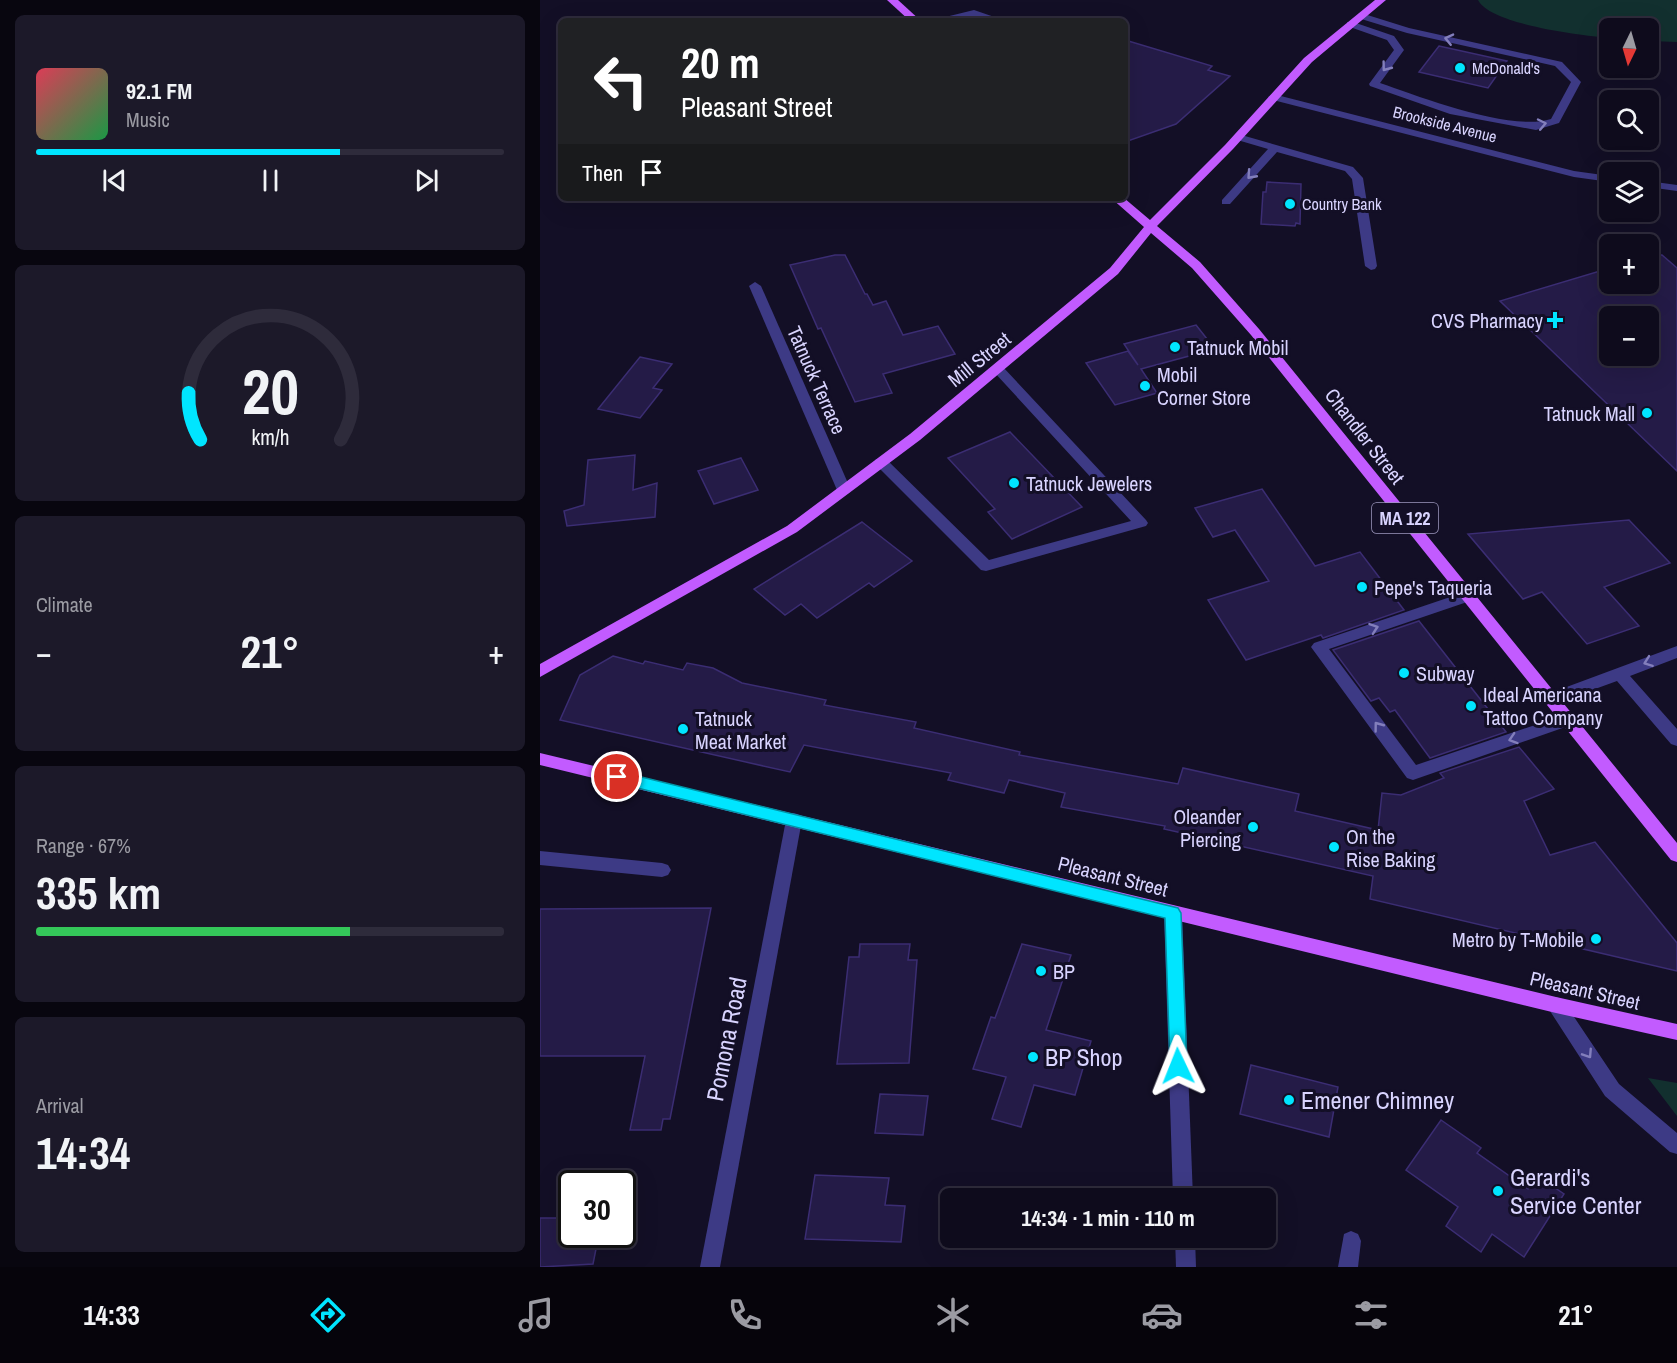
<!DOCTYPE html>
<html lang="en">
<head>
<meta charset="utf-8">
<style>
  body { margin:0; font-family:"Archivo Narrow",sans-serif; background:#1c1929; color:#f1f3f6; height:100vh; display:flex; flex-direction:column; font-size:22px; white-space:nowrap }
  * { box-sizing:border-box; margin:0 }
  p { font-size:20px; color:#9b9ba3 }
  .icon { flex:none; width:33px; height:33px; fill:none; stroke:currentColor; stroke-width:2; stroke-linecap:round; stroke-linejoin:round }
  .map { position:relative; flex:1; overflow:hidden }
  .details { display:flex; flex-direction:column; gap:15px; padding:15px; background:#08060f; width:540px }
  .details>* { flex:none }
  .top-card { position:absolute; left:18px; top:18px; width:570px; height:183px; border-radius:9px; box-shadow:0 6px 24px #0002,0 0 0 2px #2e2b3b; background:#202124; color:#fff; overflow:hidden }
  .needle { width:39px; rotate:185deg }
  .fabs { position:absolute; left:1059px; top:18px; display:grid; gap:12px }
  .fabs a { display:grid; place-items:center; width:60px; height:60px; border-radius:9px; background:#0e0b1c; box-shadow:0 6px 24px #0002,0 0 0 2px #2e2b3b; font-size:30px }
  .speed { position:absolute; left:18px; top:1170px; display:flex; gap:12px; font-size:30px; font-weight:700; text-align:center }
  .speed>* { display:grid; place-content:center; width:78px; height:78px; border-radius:50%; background:#0e0b1c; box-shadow:0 6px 24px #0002,0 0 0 2px #2e2b3b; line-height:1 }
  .speed .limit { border:3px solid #111; border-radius:9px; background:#fff; color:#111 }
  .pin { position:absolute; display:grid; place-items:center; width:51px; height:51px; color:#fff; margin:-26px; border:3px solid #fff; border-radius:50%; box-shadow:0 2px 6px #0007 }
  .me { position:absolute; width:66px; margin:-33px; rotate:358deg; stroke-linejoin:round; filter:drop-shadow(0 0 4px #0008) }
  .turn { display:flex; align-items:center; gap:21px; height:126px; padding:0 24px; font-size:27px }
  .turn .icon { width:78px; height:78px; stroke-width:2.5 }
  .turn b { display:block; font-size:42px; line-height:51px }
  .then { display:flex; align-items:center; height:57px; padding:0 24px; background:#0003; gap:12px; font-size:22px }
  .big { font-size:45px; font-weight:700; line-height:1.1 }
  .details .tile { flex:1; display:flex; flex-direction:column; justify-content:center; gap:9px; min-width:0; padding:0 21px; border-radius:9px; background:#1c1929 }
  .details .dial { align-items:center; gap:0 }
  .dial svg { height:156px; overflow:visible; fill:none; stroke:#2e2b3b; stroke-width:7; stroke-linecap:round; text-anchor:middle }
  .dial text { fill:#f1f3f6; stroke:none }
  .song { display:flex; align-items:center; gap:18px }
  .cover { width:72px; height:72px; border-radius:9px; background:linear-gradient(135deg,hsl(350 70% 55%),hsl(140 70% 35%)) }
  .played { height:6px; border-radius:3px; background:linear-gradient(90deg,#00e5ff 65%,#2e2b3b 65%) }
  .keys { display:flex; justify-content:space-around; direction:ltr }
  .heat { display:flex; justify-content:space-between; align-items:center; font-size:33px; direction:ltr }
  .charge { height:9px; border-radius:4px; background:linear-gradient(90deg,#34c759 67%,#2e2b3b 0) }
  .trip { position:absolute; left:400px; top:1188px; width:336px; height:60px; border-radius:9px; background:#0e0b1c; box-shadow:0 6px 24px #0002,0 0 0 2px #2e2b3b; font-weight:700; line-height:60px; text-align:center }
  .dock { display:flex; height:96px; justify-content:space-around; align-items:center; background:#06040b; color:#9b9ba3 }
  .dock .icon { width:42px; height:42px }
  .dock .current { color:#00e5ff }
  .dock b { font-size:27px; color:#f1f3f6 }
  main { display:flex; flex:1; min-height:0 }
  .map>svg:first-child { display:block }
  .green { fill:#12302f }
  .building { fill:#241b47; stroke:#3b2d73; stroke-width:1.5; fill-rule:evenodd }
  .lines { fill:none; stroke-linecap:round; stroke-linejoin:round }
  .minor { fill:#3d3a85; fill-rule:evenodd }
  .major { fill:#c25bff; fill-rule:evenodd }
  .oneway { stroke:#837fbc }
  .route { fill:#00e5ff; stroke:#0095a6; stroke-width:1.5 }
  .poi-dot { fill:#00e5ff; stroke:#130f26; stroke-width:2 }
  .labels { text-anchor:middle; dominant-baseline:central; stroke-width:6; stroke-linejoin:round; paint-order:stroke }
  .far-poi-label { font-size:16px; fill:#d9d4ff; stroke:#130f26; text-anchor:start }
  .far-street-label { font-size:16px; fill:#d9d4ff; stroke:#130f26 }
  .shield { fill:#130f26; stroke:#9e99be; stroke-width:1.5 }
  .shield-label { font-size:18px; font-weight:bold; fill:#d9d4ff }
  .poi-label { font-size:20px; fill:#d9d4ff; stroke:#130f26; text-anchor:start }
  .street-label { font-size:20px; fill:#d9d4ff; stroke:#130f26 }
  .near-street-label { font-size:24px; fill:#d9d4ff; stroke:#130f26 }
  .near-poi-label { font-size:24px; fill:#d9d4ff; stroke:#130f26; text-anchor:start }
</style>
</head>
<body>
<main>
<section class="details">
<div class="tile">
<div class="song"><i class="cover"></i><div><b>92.1 FM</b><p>Music</p></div></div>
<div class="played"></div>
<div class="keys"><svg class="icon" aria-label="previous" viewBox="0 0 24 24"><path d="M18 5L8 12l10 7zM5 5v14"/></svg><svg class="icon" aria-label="pause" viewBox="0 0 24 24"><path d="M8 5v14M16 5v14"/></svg><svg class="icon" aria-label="next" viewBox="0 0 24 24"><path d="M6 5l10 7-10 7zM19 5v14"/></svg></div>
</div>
<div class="tile dial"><svg viewBox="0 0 100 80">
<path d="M14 69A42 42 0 1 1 86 69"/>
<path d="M14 69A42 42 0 0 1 8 45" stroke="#00e5ff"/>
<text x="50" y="56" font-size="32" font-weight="700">20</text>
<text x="50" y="72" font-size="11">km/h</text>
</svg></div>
<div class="tile"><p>Climate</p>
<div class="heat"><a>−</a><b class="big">21°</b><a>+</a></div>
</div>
<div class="tile"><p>Range · 67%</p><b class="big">335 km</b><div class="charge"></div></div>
<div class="tile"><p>Arrival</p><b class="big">14:34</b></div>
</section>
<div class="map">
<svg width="1137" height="1267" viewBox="0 0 1137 1267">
  <rect width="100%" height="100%" fill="#130f26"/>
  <g class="green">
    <path d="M938,0H1137V42L1109,41L1108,28H1070L1069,38C1041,35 951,25 938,0Z"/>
    <path d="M1108,1078L1137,1083V1116Z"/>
  </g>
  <g class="building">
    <path d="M585,40L672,66L668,70L690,76L636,124L585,142Z"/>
    <path d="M899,46L967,61L948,88L879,72Z"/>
    <path d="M727,182L761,184L760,224L756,223L755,226L721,224L723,192H726Z"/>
    <path d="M295,255H305L325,294H327L333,305L346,301L363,335L398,326L415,354L343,374L352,393L315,402L281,328L278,329L250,265Z"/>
    <path d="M1114,255H1122L1137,268V471L960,301L1070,268V284H1108V257ZM1070,316H1108V356H1070Z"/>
    <path d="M656,325L675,349L601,369L617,393L575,405L546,363L588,351L598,365L584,344Z"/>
    <path d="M100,357L132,364L113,388L122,390L100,418L58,409Z"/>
    <path d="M470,432L542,507L472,539L448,512L455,509L408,458Z"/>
    <path d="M95,455L93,490L117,483L115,517L27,526L24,511L44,505L48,460Z"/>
    <path d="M201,458L218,490L174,504L158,471Z"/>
    <path d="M722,489L775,566L820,552L864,610L783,638L781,635L706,660L668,600L729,581L695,530L673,537L655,508Z"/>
    <path d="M1089,520L1130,563L1064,587L1099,626L1047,644L1002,592L983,599L928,534Z"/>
    <path d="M322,522L372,561L334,587L329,583L277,618L261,604L245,615L214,589Z"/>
    <path d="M879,621L966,732L890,758L855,710L850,712L839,698L831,701L793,650Z"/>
    <path d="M73,656L103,664L105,661L143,670L147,663L173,668L202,683L286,700L284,705L376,722L374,728L480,752L479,755L638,784L643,768L759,794L755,811L838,830L842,793L861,795L904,778L900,773L979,747L1014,789L984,801L1010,855L1055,842L1137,943V971L830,899L833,876L624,829L625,826L521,807L525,793L469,780L464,793L408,780L411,773L264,745L250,772L20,720L40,675Z"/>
    <path d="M171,908L130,1119H123L121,1130H90L105,1056H0V909Z"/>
    <path d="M320,944H370L368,960H377L369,1063L297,1064L309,957H319Z"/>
    <path d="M482,944L531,955L506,1030L551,1041L535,1095L494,1085L481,1127L452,1119L466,1077L433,1069L451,1017L455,1018Z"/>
    <path d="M711,1065L798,1087L789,1137L700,1114Z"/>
    <path d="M340,1094L388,1096L383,1135L335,1133Z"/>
    <path d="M901,1120L941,1148L937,1153L988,1189L996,1175L1024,1194L984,1257L952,1234L941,1252L906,1226L918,1207L866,1170Z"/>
    <path d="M275,1175L349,1178L345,1205L365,1206L361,1242L265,1239Z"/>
    <path d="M0,1218H32V1234H59L53,1264L0,1267Z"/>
  </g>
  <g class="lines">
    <g class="minor">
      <path d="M434,10L466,21H451L434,16L408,21H389Z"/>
      <path d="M821,13L869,28L1022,62L1041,82L1019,123L996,130L910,114L830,86L829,84L854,50L847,40L807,26V22H813L854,36L864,50L840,83C881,97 970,132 1011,119L1031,82L1015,66L867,33L818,18V14Z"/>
      <path d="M733,94L1034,171L1070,176V182L1034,177L729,99L728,97Z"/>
      <path d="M698,134L813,167L823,178L837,266L835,269L831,270L825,266L812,179L805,171L737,152L690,204H682V200L728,149L694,139L693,137Z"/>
      <path d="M1108,181L1137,185V191L1108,187Z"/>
      <path d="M215,282L221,286L311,490L309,493L304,495L297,490L209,286Z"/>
      <path d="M458,365L462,366L606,520L608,523L606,526L446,571L441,570L336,465L334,462L336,459H346L449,560L591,521L454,372L452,369L454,366Z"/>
      <path d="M928,591L935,596L933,600L789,649L876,765L1028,714L1034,716L1036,720L1034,724L873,780L867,778L771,647L774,643Z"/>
      <path d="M1137,646V658L1090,676L1137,729V746L1131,744L1077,681L1011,705L1005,703L1003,699L1005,695Z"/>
      <path d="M254,813L260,815L262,820L180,1267H160L246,820L248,815Z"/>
      <path d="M0,851L122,863L128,865L131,870L128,875L122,877L0,865Z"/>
      <path d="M633,905L639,908L642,913L653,1198H633L624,913L627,908Z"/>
      <path d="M1016,997L1022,999L1079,1084L1137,1133V1154L1130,1152L1065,1096L1010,1011L1007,1005L1010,999Z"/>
      <path d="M811,1231L818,1234L821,1241L818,1267H798L804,1234Z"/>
      <path d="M635,1238H655L656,1267H636Z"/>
    </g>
    <g class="major">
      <path d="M347,0H358L381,21H370Z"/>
      <path d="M835,0H846L772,62L693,149L617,226L660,262L719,329L1137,843V862L1131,860L711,335L652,268L611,233L578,274L380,440L257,532L0,677V664L247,526L370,434L570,268L604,227L571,198H584L610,220L685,145L764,58Z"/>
      <path d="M0,753L1016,997L1137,1024V1040L1016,1013L0,765Z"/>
    </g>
  </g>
  <defs><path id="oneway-chevron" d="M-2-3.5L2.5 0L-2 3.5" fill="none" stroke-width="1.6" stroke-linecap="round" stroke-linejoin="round" transform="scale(1.5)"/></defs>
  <g class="oneway">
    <use href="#oneway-chevron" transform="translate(909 39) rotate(-167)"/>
    <use href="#oneway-chevron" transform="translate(846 67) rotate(127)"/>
    <use href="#oneway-chevron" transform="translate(1002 124) rotate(-12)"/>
    <use href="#oneway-chevron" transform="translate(711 175) rotate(132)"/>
    <use href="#oneway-chevron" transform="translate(834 628) rotate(-19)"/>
    <use href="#oneway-chevron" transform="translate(1108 662) rotate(160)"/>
    <use href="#oneway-chevron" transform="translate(838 726) rotate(-127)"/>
    <use href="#oneway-chevron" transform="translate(973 739) rotate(162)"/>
    <use href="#oneway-chevron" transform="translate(1048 1054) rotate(57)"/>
  </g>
  <path class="route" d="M77,771L638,908L641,913L647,1066L644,1072L638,1074L632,1072L630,1066L625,918L77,783L72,781L69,777L72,773Z"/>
  <g class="poi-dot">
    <circle cx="920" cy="68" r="6"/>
    <circle cx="750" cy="204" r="6"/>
    <path d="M1012 311h6v6h6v6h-6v6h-6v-6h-6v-6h6z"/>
    <circle cx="635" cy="347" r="6"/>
    <circle cx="605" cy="386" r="6"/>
    <circle cx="1107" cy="413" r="6"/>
    <circle cx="474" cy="483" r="6"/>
    <circle cx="822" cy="587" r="6"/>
    <circle cx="864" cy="673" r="6"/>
    <circle cx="931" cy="706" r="6"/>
    <circle cx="143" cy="729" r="6"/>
    <circle cx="713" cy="827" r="6"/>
    <circle cx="794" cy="847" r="6"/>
    <circle cx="1056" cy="939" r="6"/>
    <circle cx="501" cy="971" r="6"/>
    <circle cx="493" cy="1057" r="6"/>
    <circle cx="749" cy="1100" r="6"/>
    <circle cx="958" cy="1191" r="6"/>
  </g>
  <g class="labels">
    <g class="far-poi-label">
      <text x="932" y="68">McDonald's</text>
      <text x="762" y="204">Country Bank</text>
    </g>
    <g class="far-street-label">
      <text transform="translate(905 124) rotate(14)">Brookside Avenue</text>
    </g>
    <rect class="shield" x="832" y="503" width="66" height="30" rx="4.5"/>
    <g class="shield-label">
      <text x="865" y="518">MA 122</text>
    </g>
    <g class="poi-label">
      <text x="1003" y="320" text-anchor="end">CVS Pharmacy</text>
      <text x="647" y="347">Tatnuck Mobil</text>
      <text x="617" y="374">Mobil<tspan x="617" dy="23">Corner Store</tspan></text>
      <text x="1095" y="413" text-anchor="end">Tatnuck Mall</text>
      <text x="486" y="483">Tatnuck Jewelers</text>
      <text x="834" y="587">Pepe's Taqueria</text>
      <text x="876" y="673">Subway</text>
      <text x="943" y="694">Ideal Americana<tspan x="943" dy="23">Tattoo Company</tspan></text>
      <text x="155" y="718">Tatnuck<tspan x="155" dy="23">Meat Market</tspan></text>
      <text x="701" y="816" text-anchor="end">Oleander<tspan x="701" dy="23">Piercing</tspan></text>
      <text x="806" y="836">On the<tspan x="806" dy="23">Rise Baking</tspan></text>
      <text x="1044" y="939" text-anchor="end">Metro by T-Mobile</text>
      <text x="513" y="971">BP</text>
    </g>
    <g class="street-label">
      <text transform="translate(439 359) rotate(-39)">Mill Street</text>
      <text transform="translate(277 380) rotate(66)">Tatnuck Terrace</text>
      <text transform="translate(825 436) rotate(52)">Chandler Street</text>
      <text transform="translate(573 876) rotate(14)">Pleasant Street</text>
      <text transform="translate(1045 990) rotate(13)">Pleasant Street</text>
    </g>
    <g class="near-street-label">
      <text transform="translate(186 1039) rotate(-79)">Pomona Road</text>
    </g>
    <g class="near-poi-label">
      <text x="505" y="1057">BP Shop</text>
      <text x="761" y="1100">Emener Chimney</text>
      <text x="970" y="1177">Gerardi's<tspan x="970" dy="28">Service Center</tspan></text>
    </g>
  </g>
</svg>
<div class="fabs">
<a><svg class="needle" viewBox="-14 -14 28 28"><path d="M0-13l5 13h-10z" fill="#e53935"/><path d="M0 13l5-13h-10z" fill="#9b9ba3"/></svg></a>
<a><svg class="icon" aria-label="search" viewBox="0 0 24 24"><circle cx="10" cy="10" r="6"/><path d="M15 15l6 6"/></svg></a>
<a><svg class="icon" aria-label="layers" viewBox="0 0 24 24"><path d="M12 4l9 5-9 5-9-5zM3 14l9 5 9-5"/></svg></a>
<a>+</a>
<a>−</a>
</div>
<div class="speed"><div class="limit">30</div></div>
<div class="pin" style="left:77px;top:777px;background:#d93025"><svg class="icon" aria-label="arrive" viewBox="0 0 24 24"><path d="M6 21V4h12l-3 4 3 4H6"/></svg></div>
<svg class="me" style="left:638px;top:1066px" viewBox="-20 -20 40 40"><path d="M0-17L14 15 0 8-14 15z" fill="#00e5ff" stroke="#fff" stroke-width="4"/></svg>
<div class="trip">14:34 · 1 min · 110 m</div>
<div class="top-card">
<div class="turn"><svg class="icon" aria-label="left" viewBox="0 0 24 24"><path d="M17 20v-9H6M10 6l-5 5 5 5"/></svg><div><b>20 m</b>Pleasant Street</div></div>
<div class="then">Then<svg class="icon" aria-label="arrive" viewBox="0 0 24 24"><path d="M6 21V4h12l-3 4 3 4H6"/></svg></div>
</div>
</div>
</main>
<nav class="dock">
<b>14:33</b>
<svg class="icon current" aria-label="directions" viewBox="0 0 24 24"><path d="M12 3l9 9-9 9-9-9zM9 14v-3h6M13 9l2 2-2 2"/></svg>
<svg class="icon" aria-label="music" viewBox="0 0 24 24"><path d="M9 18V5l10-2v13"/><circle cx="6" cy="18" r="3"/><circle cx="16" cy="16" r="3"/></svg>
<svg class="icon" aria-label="phone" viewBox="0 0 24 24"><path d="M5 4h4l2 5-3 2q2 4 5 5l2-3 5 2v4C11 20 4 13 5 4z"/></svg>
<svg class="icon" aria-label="climate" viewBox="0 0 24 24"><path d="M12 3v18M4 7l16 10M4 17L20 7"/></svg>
<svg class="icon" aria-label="car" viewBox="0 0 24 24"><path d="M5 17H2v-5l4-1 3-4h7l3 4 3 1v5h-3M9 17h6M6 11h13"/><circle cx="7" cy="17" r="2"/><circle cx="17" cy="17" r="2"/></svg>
<svg class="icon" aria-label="filters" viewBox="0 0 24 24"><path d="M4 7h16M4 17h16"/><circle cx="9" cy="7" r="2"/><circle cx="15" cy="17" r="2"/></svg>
<b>21°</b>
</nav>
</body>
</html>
